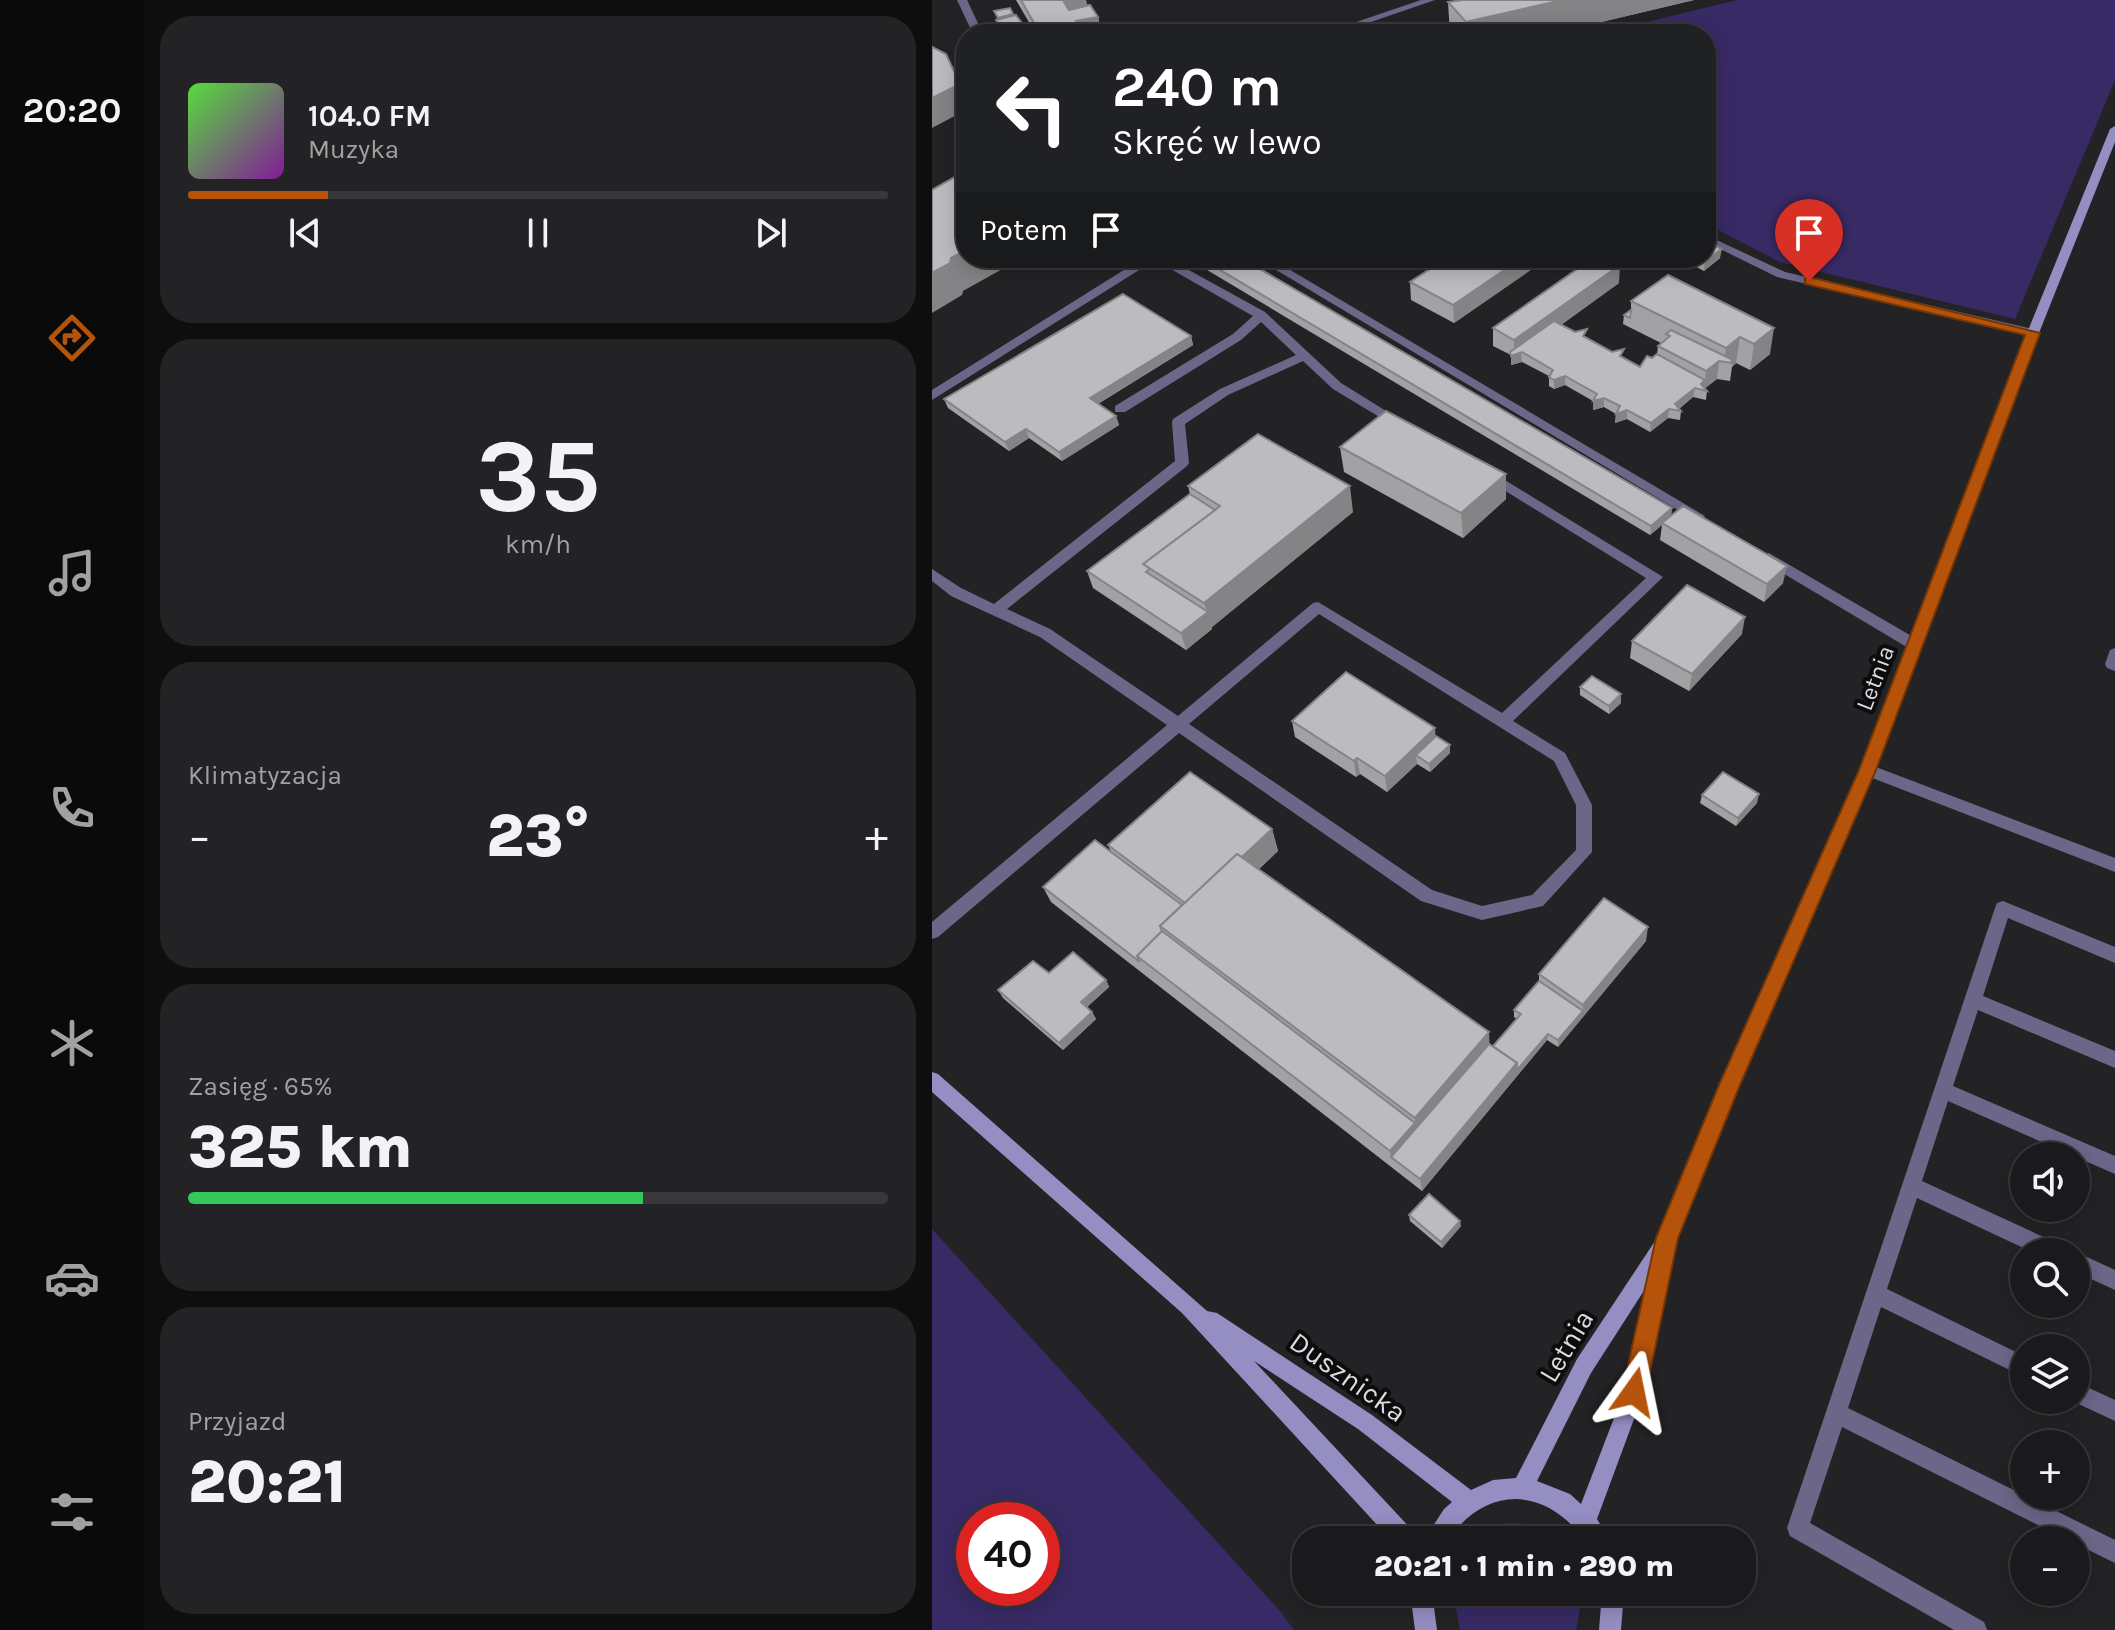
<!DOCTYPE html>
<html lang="pl">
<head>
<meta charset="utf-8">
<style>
  body { margin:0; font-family:Karla,sans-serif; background:#232325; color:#f1f3f6; height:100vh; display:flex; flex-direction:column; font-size:30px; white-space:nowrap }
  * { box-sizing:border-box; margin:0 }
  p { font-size:26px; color:#9fa1a3 }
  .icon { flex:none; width:44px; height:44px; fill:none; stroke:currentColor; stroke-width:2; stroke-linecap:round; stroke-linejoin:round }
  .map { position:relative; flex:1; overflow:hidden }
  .drawer { display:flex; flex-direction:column; gap:16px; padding:16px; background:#0e0e0f; width:788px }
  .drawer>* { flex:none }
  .banner { position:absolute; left:24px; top:24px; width:760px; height:244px; border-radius:32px; box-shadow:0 4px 20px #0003,0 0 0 2px #38383b; background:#202124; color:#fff; overflow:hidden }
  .fabs { position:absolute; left:1078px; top:1142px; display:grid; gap:16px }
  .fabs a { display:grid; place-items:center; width:80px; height:80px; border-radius:50%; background:#1a1a1c; box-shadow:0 4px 20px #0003,0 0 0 2px #38383b; font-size:40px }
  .speed { position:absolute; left:24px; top:1502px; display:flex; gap:16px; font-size:40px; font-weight:700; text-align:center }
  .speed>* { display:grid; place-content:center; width:104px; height:104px; border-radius:50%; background:#1a1a1c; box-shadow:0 4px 20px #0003,0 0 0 2px #38383b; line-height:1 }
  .speed .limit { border:12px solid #d22; background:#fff; color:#111 }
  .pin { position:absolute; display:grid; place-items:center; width:68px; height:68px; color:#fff; margin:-82px -34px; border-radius:50% 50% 50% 0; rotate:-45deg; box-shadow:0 0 8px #0007 }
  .pin .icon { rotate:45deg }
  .me { position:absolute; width:88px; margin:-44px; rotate:12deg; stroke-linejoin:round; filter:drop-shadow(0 0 6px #0008) }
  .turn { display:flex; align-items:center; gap:28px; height:168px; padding:0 24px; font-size:36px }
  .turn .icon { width:104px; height:104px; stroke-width:2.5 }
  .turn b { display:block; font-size:56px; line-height:68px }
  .then { display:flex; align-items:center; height:76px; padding:0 24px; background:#0003; gap:16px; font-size:30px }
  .big { font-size:60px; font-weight:800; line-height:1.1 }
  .drawer .widget { flex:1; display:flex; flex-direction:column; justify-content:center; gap:12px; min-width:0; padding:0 28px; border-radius:32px; background:#232325 }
  .drawer .dial { align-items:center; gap:0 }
  .dial b { font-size:104px; line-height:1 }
  .song { display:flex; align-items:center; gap:24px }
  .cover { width:96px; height:96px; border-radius:12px; background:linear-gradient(135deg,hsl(110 70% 55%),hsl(290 70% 35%)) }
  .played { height:8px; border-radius:4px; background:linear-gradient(90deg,#b45309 20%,#38383b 20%) }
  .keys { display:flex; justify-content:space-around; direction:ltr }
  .heat { display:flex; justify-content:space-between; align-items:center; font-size:44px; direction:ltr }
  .charge { height:12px; border-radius:6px; background:linear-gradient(90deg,#34c759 65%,#38383b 0) }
  .trip { position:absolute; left:360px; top:1526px; width:464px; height:80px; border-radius:32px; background:#1a1a1c; box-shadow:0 4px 20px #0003,0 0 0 2px #38383b; font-weight:800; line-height:80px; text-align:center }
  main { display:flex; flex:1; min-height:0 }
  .tabs { display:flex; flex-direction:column; width:144px; justify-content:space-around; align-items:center; background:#0a0a0b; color:#9fa1a3 }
  .tabs .icon { width:56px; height:56px }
  .tabs .active { color:#b45309 }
  .tabs b { font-size:36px; color:#f1f3f6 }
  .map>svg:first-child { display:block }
  .green { fill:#382a65; fill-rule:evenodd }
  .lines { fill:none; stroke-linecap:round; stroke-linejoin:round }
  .lane { fill:#6c6789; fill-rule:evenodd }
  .street { fill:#6c6789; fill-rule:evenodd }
  .secondary { fill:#958ec3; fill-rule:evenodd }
  .wall { fill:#a2a2a5 }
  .shaded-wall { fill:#848486 }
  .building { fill:#bcbcc0; stroke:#848486; stroke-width:2 }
  .route { fill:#b45309; stroke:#753606; stroke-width:2 }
  .labels { text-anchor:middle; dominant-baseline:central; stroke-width:8; stroke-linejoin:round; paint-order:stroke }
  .street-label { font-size:24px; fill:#dcdcde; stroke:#0c0c0e }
  .near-street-label { font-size:28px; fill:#dcdcde; stroke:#0c0c0e }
</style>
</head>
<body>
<main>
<nav class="tabs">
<b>20:20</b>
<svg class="icon active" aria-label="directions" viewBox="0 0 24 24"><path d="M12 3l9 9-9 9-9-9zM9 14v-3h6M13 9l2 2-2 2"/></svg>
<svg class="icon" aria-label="music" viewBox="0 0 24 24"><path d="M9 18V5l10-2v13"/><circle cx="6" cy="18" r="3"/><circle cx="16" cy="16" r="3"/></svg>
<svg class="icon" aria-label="phone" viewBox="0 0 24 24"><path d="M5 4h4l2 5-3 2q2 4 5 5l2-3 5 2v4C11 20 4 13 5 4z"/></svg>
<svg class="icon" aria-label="climate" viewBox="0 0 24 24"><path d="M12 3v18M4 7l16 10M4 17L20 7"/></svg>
<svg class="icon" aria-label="car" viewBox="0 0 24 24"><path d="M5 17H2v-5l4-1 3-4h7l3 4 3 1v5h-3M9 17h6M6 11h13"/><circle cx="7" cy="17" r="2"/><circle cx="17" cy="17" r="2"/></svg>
<svg class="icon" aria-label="filters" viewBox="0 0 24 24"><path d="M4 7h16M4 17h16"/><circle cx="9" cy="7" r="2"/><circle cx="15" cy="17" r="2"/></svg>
</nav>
<section class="drawer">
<div class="widget">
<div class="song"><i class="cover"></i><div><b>104.0 FM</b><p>Muzyka</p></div></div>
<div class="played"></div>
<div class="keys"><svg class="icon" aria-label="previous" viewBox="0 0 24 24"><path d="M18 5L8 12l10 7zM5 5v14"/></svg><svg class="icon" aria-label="pause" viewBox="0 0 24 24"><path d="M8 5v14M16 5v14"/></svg><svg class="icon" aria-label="next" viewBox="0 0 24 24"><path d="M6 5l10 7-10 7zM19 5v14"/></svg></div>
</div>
<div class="widget dial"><b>35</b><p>km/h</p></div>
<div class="widget"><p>Klimatyzacja</p>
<div class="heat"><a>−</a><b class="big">23°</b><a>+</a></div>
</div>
<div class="widget"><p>Zasięg · 65%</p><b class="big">325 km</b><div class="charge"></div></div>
<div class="widget"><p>Przyjazd</p><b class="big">20:21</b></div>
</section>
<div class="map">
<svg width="1183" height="1630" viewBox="0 0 1183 1630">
  <rect width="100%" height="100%" fill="#232326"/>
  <g class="green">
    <path d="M805,0H1183V80L1083,319L848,262L774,224V34H665Z"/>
    <path d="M0,1229L348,1611L362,1630H0ZM42,1520H110V1588H42Z"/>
    <path d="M575,1523L597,1524L626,1540H545Z"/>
    <path d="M651,1592L644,1630H528L521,1592Z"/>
  </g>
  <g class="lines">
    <g class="lane">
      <path d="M774,235L853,272L1101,329L1107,333L1101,337L845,277L774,242Z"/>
      <path d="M211,258H235L333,312L409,383L475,424L474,427H464L401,389L371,361L296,395L253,424L257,463L255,466L75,609L118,629L246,716L381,603L386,602L570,713L714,578L551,477L558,472L563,474L731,577L581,721L633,753L660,805V852L611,906L550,920L489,901L247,733L6,937L0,939V922L235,725L108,637L19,596L0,581V569L29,588L62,604L243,461L240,422L241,419L288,389L364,355L329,322L309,340L193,412H183V406L301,334L321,316L223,260L0,400V390ZM387,614L622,761L644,805V850L600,895L550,906L500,890L257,724Z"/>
      <path d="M1183,648V671L1175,668L1173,664L1178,650Z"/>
      <path d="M936,764L1183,858V872L930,774L928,770L930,766Z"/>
      <path d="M1071,901L1183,947V963L1076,918L1051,996L1183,1051V1068L1046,1010L1021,1086L1183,1156V1174L1016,1101L990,1181L1129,1245L1132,1252H1100L985,1198L955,1289L1092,1356V1377L949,1307L916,1408L1183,1540V1563L1144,1544V1540H1136L910,1427L878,1523L1052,1622L1055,1630H1022L858,1536L855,1528L1063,908L1065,903Z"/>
      <path d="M1144,1252L1183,1270V1290L1144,1272Z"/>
      <path d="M1144,1382L1183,1400V1421L1138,1400H1144Z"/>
    </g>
    <g class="street">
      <path d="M25,0H35L51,34H41Z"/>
      <path d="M489,0H503L404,34H389Z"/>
      <path d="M324,258H338L773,516L766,521L761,519Z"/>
      <path d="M837,553L988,641L990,645L988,649H978L832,562L830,558L832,554Z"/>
    </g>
    <g class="secondary">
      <path d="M1183,126V142L1107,333L944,770L806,1085L745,1238L712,1392L665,1519L678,1540H653C613,1487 555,1484 516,1540H492L512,1509L520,1502L426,1429L322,1361L482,1532L485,1540H459L250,1313L0,1092V1072L6,1074L275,1311L285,1313L440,1415L539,1490L561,1480L584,1478L645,1359L725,1238L788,1085L928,770L1095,333L1178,129ZM715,1286L692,1392L649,1504L638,1494L605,1481L659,1373Z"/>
      <path d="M478,1592H500L505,1630H483Z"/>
      <path d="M670,1592H692L689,1630H667Z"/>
    </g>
  </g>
  <g class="wall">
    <path d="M84,0H154L155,6L166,17L170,34H99L97,24H98Z"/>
    <path d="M531,0H762L619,34H518L516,2Z"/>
    <path d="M255,258H309L740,508L739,515L851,583L832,602L728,540L730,525L718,535Z"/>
    <path d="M402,258H419L411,263Z"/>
    <path d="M515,258H616L522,323L479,300L478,282Z"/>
    <path d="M747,258H788L772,271Z"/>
    <path d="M736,275L838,354L818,370L804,363L800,367L798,381L785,379L773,388L775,391L774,400L761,397L747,409L749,411L748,420L736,418L718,432L695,419L683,423L684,414L672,407L661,410V401L633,385L622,389L617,386V376L590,362L579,365V355L561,346V328L687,283L629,325L708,367L725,354L726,346L729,343L691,324L692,315L699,310V301Z"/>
    <path d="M259,336L261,345L166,404L184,416L187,425L130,461L97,438L77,451L16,408L12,399Z"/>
    <path d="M408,447L574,499L531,538L412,472Z"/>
    <path d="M256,486L421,512L280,627V629L254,650L161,588L155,571L258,494Z"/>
    <path d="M810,634L757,691L698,658L700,641Z"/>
    <path d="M648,687L689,703L677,714L648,695Z"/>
    <path d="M360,721L504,736L518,745V753L498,772L485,764L455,792L428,774L424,777L363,737Z"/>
    <path d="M770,795L825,803L804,826L768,803Z"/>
    <path d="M340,829L346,851L327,869L561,1046L585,1019L582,1017V1010L607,981V974L714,941L626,1047L615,1040L490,1191L119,902L111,887L179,852L176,845Z"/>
    <path d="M117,973L174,980L177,987L155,1007L160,1012L164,1019L131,1050L71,998L66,990Z"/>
    <path d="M477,1215L529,1226L510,1248L478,1221Z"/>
  </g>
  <g class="shaded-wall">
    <path d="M127,0H154L157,14L136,19Z"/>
    <path d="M630,0H762L619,34H535L534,22Z"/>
    <path d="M166,17L170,34H129L144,21Z"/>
    <path d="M93,27L95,34H71V32Z"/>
    <path d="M28,84L34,103V110L0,128V98Z"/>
    <path d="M790,249L788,258L772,271L773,261Z"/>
    <path d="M34,250V258H90L31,291L30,295L0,313V273L19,258Z"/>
    <path d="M411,258H419L411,263Z"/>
    <path d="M590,258H616L522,323L521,305Z"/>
    <path d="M688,265L687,283L589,353L590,362L579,365V356L582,355V340Z"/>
    <path d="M842,328L838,354L818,370L822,344Z"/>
    <path d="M259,336L261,345L161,407L158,398Z"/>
    <path d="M808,337L804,363L800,367V363L792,362L794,348Z"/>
    <path d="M787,361L785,379L771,390L769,384L773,380L774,371Z"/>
    <path d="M633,376V385L622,389V380Z"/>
    <path d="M763,388L761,397L745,410L743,404Z"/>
    <path d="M672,398V407L661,410V401Z"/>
    <path d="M737,409L736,418L718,432L719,423Z"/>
    <path d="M695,410V419L683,423L684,414Z"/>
    <path d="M184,416L187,425L130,461L127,452Z"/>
    <path d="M94,429L97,438L77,451L73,442Z"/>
    <path d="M574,474V499L531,538L529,513Z"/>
    <path d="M418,486L421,512L280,627V629L254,650L249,633L275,613L272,603Z"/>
    <path d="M740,508L739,517L730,523V525L718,535L719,526Z"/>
    <path d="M855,566L851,583L832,602L835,584Z"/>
    <path d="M813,617L810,634L757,691L760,674Z"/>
    <path d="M689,694V703L677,714V706Z"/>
    <path d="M503,728L504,745L484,755L485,764L455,792L453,776Z"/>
    <path d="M518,745V753L498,772L497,764Z"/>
    <path d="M425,758L428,774L424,777L422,761Z"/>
    <path d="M827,794L825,803L804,826L806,818Z"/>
    <path d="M340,829L346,851L250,942L257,906Z"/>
    <path d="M716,927L714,941L626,1047V1040L651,1011V1005Z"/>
    <path d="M174,980L177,987L153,1009L149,1002Z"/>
    <path d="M160,1012L164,1019L131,1050L127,1043Z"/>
    <path d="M557,1032L558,1057L459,1157L458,1151L483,1123V1118Z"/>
    <path d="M616,1034L615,1040L490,1191L488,1179L585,1063Z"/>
    <path d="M528,1221L529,1226L510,1248L509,1242Z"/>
  </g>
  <g class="building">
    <path d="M89,0H140L132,2L137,10L158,5L166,17L144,21L149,30L129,34H102L97,24L102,23Z"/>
    <path d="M531,0H630L534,22L516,2Z"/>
    <path d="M78,8L81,14L66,18L62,11Z"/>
    <path d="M84,15L93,27L71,32L64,20Z"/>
    <path d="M0,47L14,54L28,84L0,98Z"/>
    <path d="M23,177L34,183V250L19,258L18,263L0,273V190Z"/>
    <path d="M774,241L790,249L773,261L766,258H774Z"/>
    <path d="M268,258H309L740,508L719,526Z"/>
    <path d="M515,258H590L521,305L478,282Z"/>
    <path d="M661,258H674L688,265L582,340L561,328Z"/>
    <path d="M736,275L842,328L822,344L808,337L794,348L699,301Z"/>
    <path d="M191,294L259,336L158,398L184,416L127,452L94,429L73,442L12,399Z"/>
    <path d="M699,310L698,318L692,315Z"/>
    <path d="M622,321L643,332L655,329L651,336L680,352L692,349L688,356L708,367L715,356L720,358L725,354L773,380L769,384L775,391L763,388L743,404L749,411L737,409L719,423L695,410L684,414L688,406L672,398L661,401L665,394L633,376L622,380L617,377L621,370L590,352L579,356L578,352Z"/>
    <path d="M739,330L799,359L800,363L787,361L774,371L726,346L738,336L734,334Z"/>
    <path d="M454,411L574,474L529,513L408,447Z"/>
    <path d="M326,434L418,486L272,603L211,564L288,506L256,486Z"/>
    <path d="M258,494L283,510L211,564L218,569L214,572L276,612L249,633L155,571Z"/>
    <path d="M751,506L855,566L835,584L730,523Z"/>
    <path d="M755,585L813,617L760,674L700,641Z"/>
    <path d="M414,672L503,728L453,776L425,758L422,761L360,721Z"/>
    <path d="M660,676L689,694L677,706L648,687Z"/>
    <path d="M504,736L518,745L497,764L484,755Z"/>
    <path d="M258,772L340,829L310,857L305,854L253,903L176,845Z"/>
    <path d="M791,772L827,794L806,818L770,795Z"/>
    <path d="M163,840L250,905L228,926L230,931L205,956L208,962L111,887Z"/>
    <path d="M305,854L557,1032L483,1118L228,926Z"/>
    <path d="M672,898L716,927L651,1005L607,974Z"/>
    <path d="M230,931L483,1123L458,1151L205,956Z"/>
    <path d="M141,952L174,980L149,1002L160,1012L127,1043L66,990L101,961L117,973Z"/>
    <path d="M607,981L651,1011L626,1040L616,1034L585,1070V1063L561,1046L589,1014L582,1010Z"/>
    <path d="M557,1044L585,1063L488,1179L459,1157Z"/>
    <path d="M497,1194L528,1221L509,1242L477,1215Z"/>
  </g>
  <path class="route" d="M877,277L1108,333L944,770L808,1085L746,1238L714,1392L710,1400L702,1404L694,1400L690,1392L724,1238L787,1085L927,770L1093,335L873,284V278Z"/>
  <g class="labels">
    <g class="street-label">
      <text transform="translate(943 678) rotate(-69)">Letnia</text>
    </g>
    <g class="near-street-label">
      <text transform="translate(634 1346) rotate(-59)">Letnia</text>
      <text transform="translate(416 1377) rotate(35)">Dusznicka</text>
    </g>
  </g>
</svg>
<div class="fabs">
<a><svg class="icon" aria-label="sound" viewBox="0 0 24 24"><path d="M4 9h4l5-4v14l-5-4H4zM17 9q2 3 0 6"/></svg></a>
<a><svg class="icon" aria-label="search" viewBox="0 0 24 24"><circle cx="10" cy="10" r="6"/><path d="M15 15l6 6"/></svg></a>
<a><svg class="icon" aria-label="layers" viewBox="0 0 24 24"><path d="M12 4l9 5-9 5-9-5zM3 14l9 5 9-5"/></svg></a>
<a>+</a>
<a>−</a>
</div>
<div class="speed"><div class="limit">40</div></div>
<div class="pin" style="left:877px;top:281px;background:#d93025"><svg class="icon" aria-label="arrive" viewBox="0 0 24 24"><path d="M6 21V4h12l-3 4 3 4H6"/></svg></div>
<svg class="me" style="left:702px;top:1392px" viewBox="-20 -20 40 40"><path d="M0-17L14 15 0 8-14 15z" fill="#b45309" stroke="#fff" stroke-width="4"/></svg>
<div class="trip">20:21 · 1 min · 290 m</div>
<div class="banner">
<div class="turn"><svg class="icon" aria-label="left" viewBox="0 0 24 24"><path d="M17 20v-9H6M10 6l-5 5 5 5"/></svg><div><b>240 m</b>Skręć w lewo</div></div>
<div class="then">Potem<svg class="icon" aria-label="arrive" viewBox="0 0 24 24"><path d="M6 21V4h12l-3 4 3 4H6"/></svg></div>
</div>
</div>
</main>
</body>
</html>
